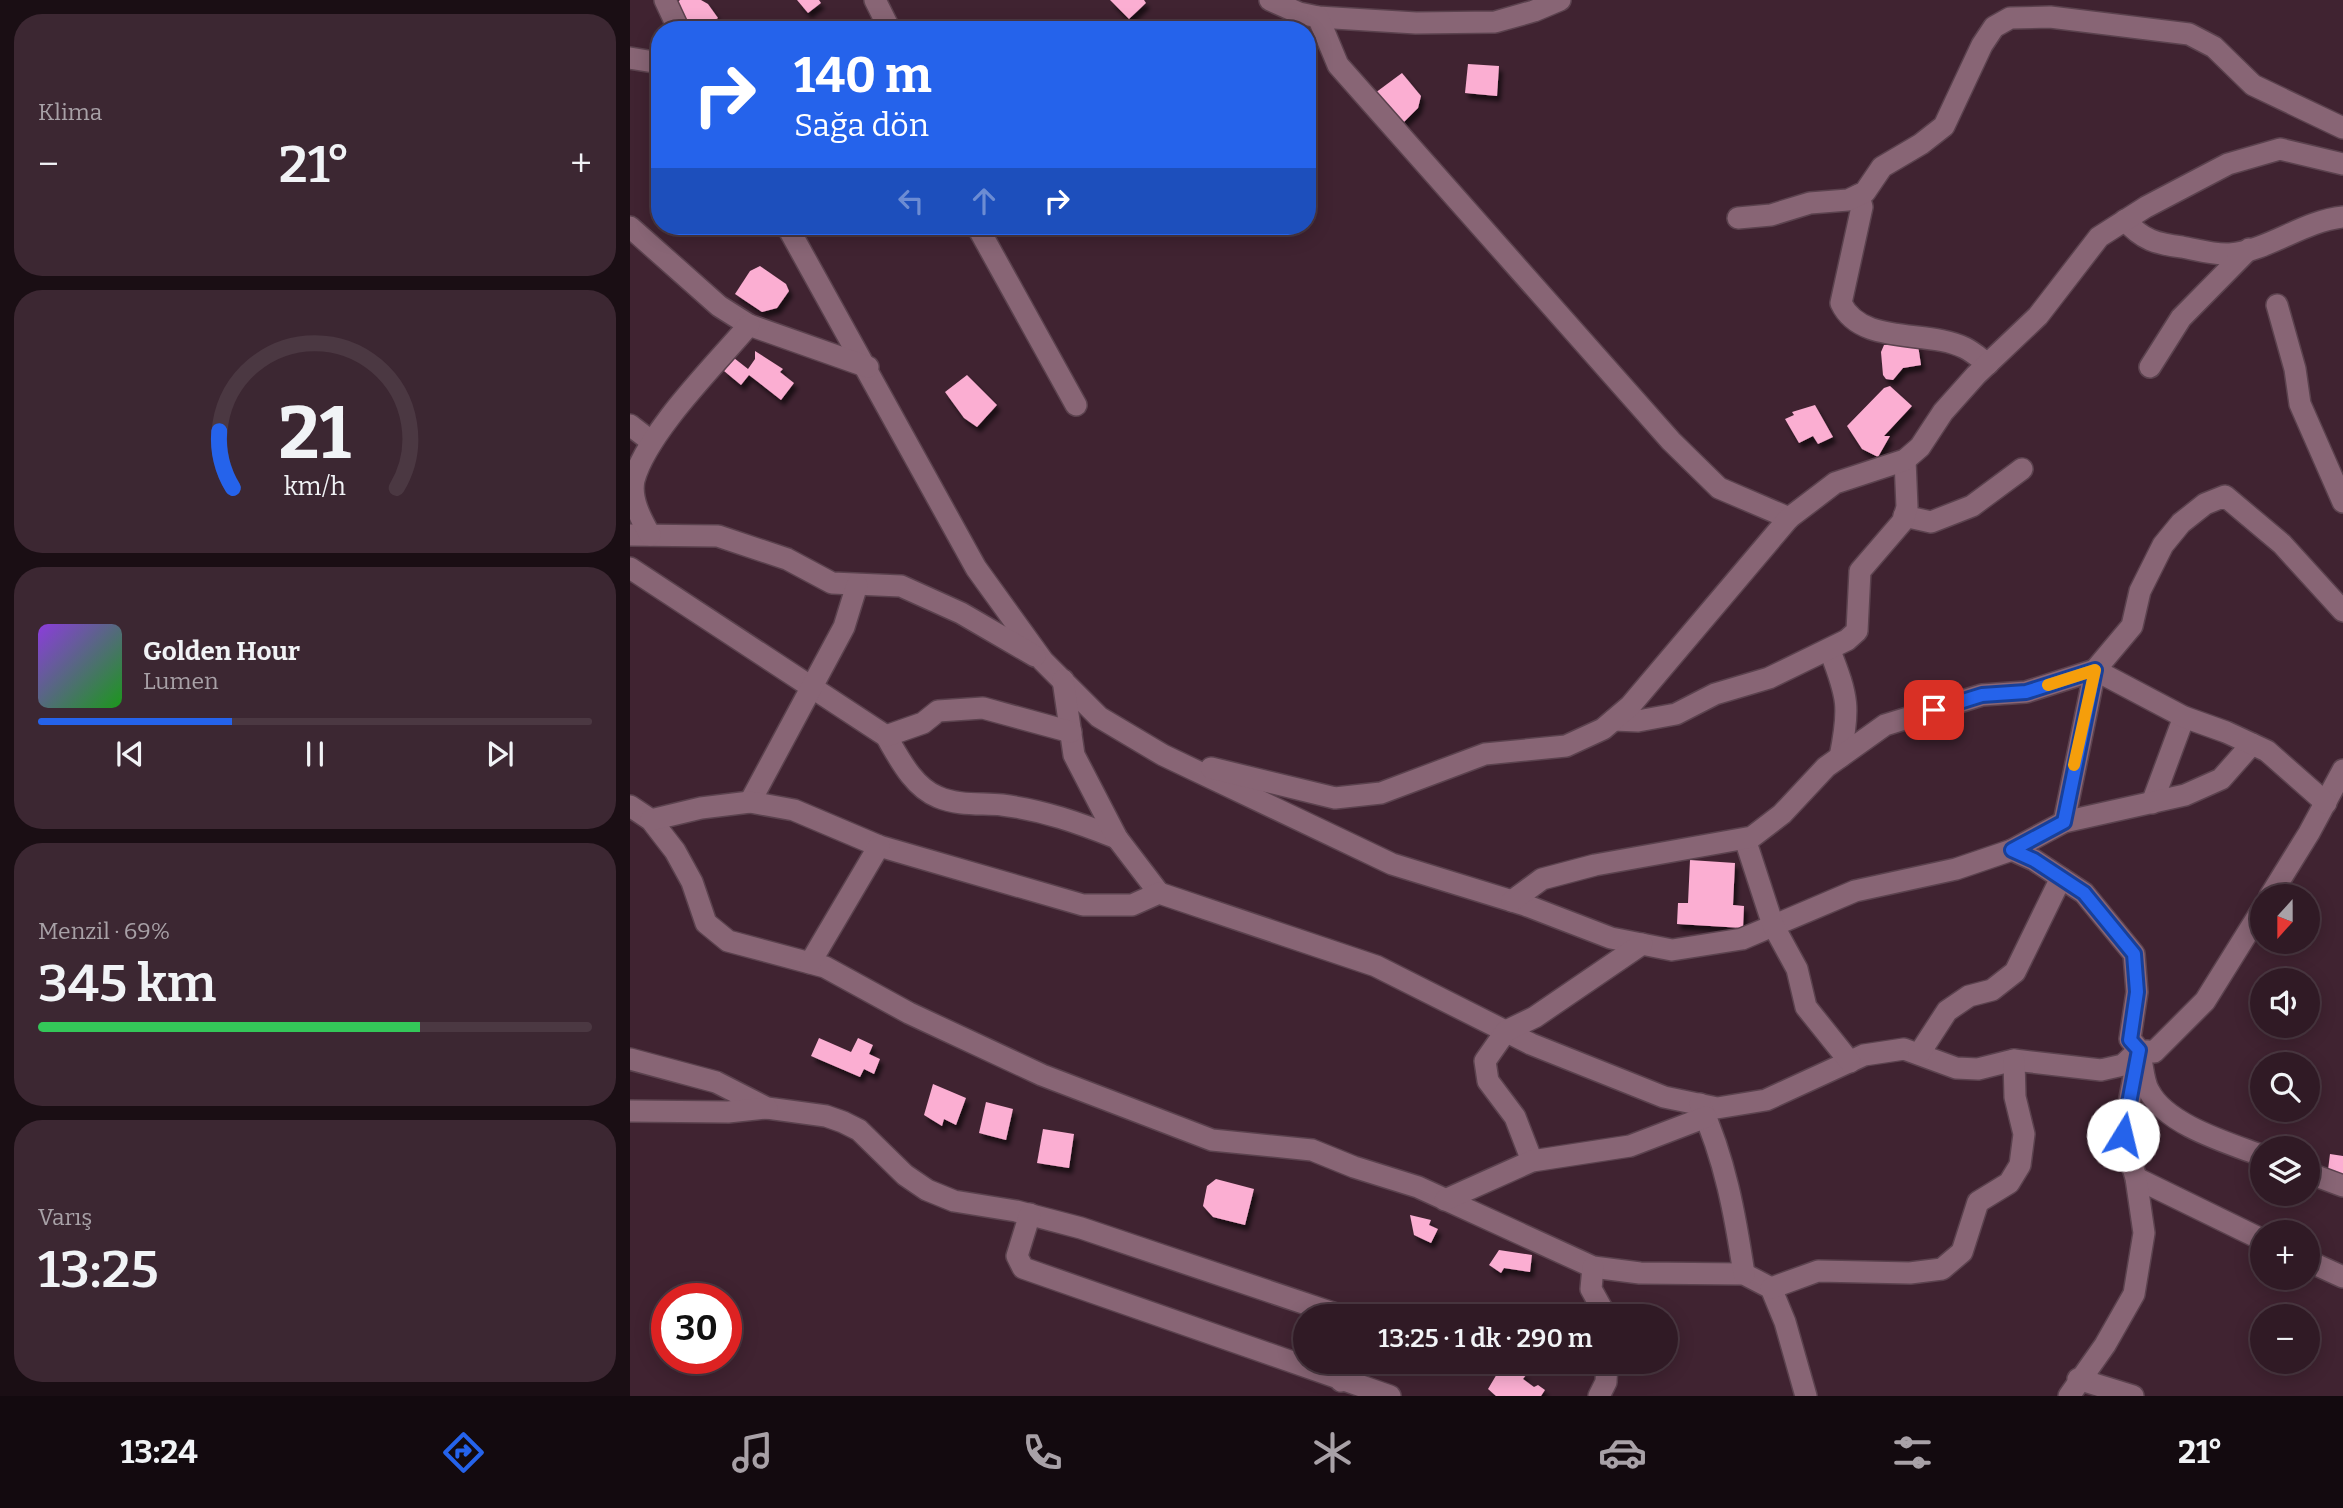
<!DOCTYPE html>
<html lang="tr">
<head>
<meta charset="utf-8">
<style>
  body { margin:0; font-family:Bitter,serif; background:#3c2732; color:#f1f3f6; height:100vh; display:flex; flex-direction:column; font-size:26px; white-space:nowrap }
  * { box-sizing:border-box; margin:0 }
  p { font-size:23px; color:#a8a1a7 }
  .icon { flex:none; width:38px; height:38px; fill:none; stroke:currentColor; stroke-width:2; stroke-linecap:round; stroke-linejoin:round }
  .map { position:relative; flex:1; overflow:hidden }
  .side { display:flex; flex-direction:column; gap:14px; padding:14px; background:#1a0e14; width:630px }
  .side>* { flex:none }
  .hud { position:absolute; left:21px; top:21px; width:665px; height:214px; border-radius:28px; box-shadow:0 4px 18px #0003,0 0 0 2px #4b3842; background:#2563eb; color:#fff; overflow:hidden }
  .needle { width:46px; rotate:201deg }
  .buttons { position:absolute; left:1620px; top:884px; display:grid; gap:14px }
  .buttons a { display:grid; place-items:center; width:70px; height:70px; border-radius:50%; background:#301a25; box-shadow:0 4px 18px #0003,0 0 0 2px #4b3842; font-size:35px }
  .speed { position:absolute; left:21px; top:1283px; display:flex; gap:14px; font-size:35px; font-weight:700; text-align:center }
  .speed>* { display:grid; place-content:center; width:91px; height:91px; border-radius:50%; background:#301a25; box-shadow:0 4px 18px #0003,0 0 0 2px #4b3842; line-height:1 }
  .speed .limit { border:10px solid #d22; background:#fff; color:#111 }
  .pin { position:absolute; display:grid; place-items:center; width:60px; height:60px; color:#fff; margin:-30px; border-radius:14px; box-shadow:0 4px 10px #0006 }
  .me { position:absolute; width:77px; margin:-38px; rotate:9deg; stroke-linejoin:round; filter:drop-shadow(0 0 5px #0008) }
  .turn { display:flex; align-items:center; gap:24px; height:147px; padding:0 28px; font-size:32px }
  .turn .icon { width:91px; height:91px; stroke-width:2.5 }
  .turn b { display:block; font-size:49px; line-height:60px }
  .lanes { display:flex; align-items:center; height:66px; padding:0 28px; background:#0003; justify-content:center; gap:35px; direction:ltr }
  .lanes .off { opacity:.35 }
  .big { font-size:52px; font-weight:600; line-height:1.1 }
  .side .card { flex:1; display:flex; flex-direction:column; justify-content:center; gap:10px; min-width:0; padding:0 24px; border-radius:28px; background:#3c2732 }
  .side .dial { align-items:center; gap:0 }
  .dial svg { height:182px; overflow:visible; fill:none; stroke:#4b3842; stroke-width:7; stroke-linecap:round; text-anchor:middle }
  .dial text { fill:#f1f3f6; stroke:none }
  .song { display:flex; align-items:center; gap:21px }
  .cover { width:84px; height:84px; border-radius:10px; background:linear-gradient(135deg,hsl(270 70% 55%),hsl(120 70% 35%)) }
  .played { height:7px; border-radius:4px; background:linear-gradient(90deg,#2563eb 35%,#4b3842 35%) }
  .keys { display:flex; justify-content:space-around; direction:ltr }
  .heat { display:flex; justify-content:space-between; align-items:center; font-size:38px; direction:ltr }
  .charge { height:10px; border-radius:5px; background:linear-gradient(90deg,#34c759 69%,#4b3842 0) }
  .trip { position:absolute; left:663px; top:1304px; width:385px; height:70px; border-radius:35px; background:#301a25; box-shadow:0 4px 18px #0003,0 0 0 2px #4b3842; font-weight:600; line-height:70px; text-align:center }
  .tab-bar { display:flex; height:112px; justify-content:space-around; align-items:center; background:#130a0f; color:#a8a1a7 }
  .tab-bar .icon { width:49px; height:49px }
  .tab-bar .current { color:#2563eb }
  .tab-bar b { font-size:32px; color:#f1f3f6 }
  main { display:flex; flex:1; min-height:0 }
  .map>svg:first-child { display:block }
  .building { fill:#fbaed2; filter:url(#shadow) }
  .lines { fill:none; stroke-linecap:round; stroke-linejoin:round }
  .minor-casing { stroke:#5b424e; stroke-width:24 }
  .minor { stroke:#886575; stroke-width:21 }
  .route-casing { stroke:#184099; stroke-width:18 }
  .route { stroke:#2563eb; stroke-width:12 }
  .slow { stroke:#f59e0b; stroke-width:12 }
</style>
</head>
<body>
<main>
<section class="side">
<div class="card"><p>Klima</p>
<div class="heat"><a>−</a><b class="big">21°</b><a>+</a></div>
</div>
<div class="card dial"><svg viewBox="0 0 100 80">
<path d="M14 69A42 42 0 1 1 86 69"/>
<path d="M14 69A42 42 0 0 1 8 44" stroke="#2563eb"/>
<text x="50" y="56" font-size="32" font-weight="700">21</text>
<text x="50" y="72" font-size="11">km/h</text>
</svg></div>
<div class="card">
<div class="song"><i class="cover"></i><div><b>Golden Hour</b><p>Lumen</p></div></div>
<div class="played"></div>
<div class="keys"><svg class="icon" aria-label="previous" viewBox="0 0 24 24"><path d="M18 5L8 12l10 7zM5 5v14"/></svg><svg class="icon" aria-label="pause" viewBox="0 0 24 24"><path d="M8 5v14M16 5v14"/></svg><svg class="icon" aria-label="next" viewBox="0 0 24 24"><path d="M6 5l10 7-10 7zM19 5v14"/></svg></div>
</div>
<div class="card"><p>Menzil · 69%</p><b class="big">345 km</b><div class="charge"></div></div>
<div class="card"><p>Varış</p><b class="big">13:25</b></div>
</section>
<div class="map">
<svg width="1713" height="1396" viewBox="0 0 1713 1396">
  <defs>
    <filter id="shadow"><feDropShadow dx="3.5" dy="5.5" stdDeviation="2" flood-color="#0009"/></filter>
  </defs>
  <rect width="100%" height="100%" fill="#402331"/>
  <g class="building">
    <path d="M71,0L78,4L88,18L70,30H55L42,7L50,0Z"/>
    <path d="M167,0H189L191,3L178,13Z"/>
    <path d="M480,0H514L516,3L499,19Z"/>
    <path d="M838,64L869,66L867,96L835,93Z"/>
    <path d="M772,73L791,96L788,108L774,122L755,114L745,93Z"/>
    <path d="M130,266L156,284L159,291L147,308L132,312L105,294L120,271Z"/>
    <path d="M1254,345H1288L1291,365L1273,368L1263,380L1256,379L1253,375L1251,352Z"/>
    <path d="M125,351L153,369L150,372L164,383L151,400L119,375L111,385L94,371L104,358L118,369L125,359Z"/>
    <path d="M337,375L367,405L347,427L334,418L315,392Z"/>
    <path d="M1260,386L1282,406L1254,436H1260L1248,457L1232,449L1217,426L1254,388Z"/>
    <path d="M1185,405L1203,437L1188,444L1183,436L1169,443L1155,419L1164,415L1162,412Z"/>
    <path d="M1060,860L1105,863L1103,905L1114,906L1113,928L1047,924L1048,903H1058Z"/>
    <path d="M189,1038L221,1052L228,1038L243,1045L239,1054L250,1059L244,1074L234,1069L230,1077L181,1056Z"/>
    <path d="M303,1084L336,1098L326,1125L314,1119L312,1126L294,1115Z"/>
    <path d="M356,1102L383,1109L376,1140L349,1133Z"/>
    <path d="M413,1129L444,1134L439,1168L407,1163Z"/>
    <path d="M1700,1154L1713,1156V1180L1697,1178Z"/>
    <path d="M586,1179L624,1189L615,1225L583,1217L573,1206L577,1186Z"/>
    <path d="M780,1215L801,1220L799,1225L808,1229L801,1243L784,1235Z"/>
    <path d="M869,1250L902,1255L900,1272L874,1268L871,1273L859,1265Z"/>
    <path d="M874,1362L896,1375L893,1379L904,1387L908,1385L915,1390L911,1396H866L858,1389Z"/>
  </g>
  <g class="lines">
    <defs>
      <g id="minor">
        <path d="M35,0L49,30"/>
        <path d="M245,0L260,30"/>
        <path d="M640,0L669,13L688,17L786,23L865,22L904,11L930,0"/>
        <path d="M688,17L708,65L1041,441L1089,488L1159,518"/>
        <path d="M0,58L30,63"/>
        <path d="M1229,195L1232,207L1211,303C1231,346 1298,329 1335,348C1343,352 1351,359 1358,364"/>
        <path d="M1108,218L1141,215L1180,203L1218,200L1235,192L1252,167L1291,144L1314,126L1352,45L1364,27L1380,18L1420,17L1559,34L1584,47L1623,85L1713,128"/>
        <path d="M1495,220C1512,240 1527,244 1552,247C1568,250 1583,255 1600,254C1640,250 1673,221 1713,217"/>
        <path d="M157,226L346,568L413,661L469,717L533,755L762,864L895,905L981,938L1042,950L1112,939L1225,891L1326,869L1382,850L1404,860L1454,893L1504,954L1507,992L1500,1039L1509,1050L1524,1052L1575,1001L1633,908"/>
        <path d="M347,226L446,405"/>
        <path d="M0,227L89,306L119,325L238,367"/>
        <path d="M1647,305L1665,369L1670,404L1713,502"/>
        <path d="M1520,367L1551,318L1619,249"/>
        <path d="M0,425L22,442"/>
        <path d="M1274,516L1301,522L1342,506L1392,469"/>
        <path d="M0,535L88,536L157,559L202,583L271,586L331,613L405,656"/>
        <path d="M20,535C11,519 0,499 4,480C17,432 86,364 119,325"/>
        <path d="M0,568L256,736C269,758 283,787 308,797C329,806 351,803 372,805C413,810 449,823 487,838"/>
        <path d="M1200,651C1218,697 1220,708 1210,757"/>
        <path d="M433,680L444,755L487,838L529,893"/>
        <path d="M984,720L1008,721L1046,714L1085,694L1139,678L1217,640L1227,631L1230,571L1273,521L1277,507L1275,460"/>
        <path d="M256,736L293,723L308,711L353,708L441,732"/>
        <path d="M581,768L705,798L751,793L855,754L936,746L973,729L1000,706L1159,518L1205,483L1275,460L1290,447L1313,412L1346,375L1408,316L1469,237L1516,207L1598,164L1650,149L1713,164"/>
        <path d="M120,802L214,627L227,585"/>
        <path d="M1522,803L1554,717"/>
        <path d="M0,806L21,820L45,851L62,882L76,923L98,941L195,967L279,1013L412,1075L582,1140L682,1150L724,1167L788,1187L963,1267L1010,1273L1114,1274L1141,1288L1155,1322L1176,1396"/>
        <path d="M21,820L71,808L120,802L164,810L249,846L453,905H502L529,893L746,966L901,1044L1034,1097L1087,1108L1136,1100L1234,1055L1274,1049L1326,1068L1348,1069L1384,1060L1471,1070L1493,1065L1509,1050"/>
        <path d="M1434,822L1465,670L1502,626L1510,591L1533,545L1551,523L1575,504L1595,496L1652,544L1713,611"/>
        <path d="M1115,839L1143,925L1167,969L1176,1007L1220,1062"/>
        <path d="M1382,850L1434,822L1555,795L1591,779L1622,744"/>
        <path d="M1640,896L1679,833L1713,770"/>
        <path d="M882,901L912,879L965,865L1122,837L1152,814L1196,767L1255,725L1352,695L1396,692L1465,670L1554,717L1596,732L1637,751L1696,803"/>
        <path d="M180,963L249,846"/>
        <path d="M1289,1054L1317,1011L1339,996L1362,990L1385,972L1431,878"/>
        <path d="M0,1059L86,1082L137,1108L196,1116L213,1122L229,1130L275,1175L297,1190L324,1201L386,1211L451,1228L712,1316"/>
        <path d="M1511,1059C1513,1069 1514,1083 1519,1091C1536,1125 1599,1143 1633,1156"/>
        <path d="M1070,1104C1095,1159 1105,1214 1114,1274"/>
        <path d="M0,1111L98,1112L137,1108"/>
        <path d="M902,1161L885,1117L858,1081L855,1061L876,1031L905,1017L1012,944"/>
        <path d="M1678,1173L1713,1186"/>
        <path d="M1506,1178L1633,1240"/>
        <path d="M815,1200L902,1161L1000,1146L1076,1117"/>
        <path d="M400,1214L387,1256L393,1268L760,1396"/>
        <path d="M1678,1261L1713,1277"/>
        <path d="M963,1267L961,1289L976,1316"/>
        <path d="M1141,1288L1188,1271L1280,1273L1312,1269L1332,1252L1348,1202L1379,1183L1390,1165L1394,1134L1385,1097L1384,1060"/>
        <path d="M1448,1379L1503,1396"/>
        <path d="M711,1381L719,1362"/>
        <path d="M969,1396L976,1382L977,1362"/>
        <path d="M1439,1396L1475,1345L1504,1294L1514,1233L1506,1178L1493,1135L1509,1050"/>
      </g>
    </defs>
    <use href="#minor" class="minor-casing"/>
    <use href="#minor" class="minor"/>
  </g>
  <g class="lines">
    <defs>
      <path id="route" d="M1304,710L1352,695L1396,692L1465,670L1434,822L1382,850L1404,860L1454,893L1504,954L1507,992L1500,1040L1509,1050L1493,1135"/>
    </defs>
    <use href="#route" class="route-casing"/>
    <use href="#route" class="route"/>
    <path class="slow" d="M1418,685L1465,670L1444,765"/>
  </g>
</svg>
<div class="buttons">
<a><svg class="needle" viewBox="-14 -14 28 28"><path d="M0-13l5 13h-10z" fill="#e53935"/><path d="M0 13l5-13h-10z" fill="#a8a1a7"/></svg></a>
<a><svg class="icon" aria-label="sound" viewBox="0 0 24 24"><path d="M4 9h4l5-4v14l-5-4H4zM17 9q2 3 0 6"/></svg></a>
<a><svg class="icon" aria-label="search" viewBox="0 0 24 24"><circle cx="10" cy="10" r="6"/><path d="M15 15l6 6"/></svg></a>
<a><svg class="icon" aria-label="layers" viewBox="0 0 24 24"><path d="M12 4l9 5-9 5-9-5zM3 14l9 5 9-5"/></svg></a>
<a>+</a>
<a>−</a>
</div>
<div class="speed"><div class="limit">30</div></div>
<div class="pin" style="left:1304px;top:710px;background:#d93025"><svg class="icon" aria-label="arrive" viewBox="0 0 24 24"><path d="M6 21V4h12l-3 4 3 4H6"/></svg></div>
<svg class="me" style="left:1493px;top:1135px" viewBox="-20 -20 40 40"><circle r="19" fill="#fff"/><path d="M0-13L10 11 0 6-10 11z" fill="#2563eb"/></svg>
<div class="trip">13:25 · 1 dk · 290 m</div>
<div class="hud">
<div class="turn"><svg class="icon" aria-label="right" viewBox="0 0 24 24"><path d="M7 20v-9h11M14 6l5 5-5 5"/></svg><div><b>140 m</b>Sağa dön</div></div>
<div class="lanes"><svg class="icon off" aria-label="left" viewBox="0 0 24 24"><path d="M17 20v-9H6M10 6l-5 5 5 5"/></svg><svg class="icon off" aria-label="ahead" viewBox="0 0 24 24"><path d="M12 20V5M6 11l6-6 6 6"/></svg><svg class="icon" aria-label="right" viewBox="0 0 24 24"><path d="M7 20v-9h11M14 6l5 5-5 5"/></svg></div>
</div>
</div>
</main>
<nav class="tab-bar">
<b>13:24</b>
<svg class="icon current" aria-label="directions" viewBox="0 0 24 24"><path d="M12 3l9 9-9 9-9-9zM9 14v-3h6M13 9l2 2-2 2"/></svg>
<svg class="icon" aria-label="music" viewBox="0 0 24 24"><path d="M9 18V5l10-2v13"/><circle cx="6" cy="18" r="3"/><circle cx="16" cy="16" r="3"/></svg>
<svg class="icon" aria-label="phone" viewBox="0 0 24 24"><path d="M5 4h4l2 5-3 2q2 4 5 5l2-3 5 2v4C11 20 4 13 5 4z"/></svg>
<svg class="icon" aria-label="climate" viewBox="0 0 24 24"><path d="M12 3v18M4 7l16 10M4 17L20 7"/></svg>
<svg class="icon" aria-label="car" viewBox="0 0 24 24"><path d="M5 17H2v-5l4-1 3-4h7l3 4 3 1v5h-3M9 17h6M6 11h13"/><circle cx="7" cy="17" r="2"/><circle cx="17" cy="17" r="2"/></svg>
<svg class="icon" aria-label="filters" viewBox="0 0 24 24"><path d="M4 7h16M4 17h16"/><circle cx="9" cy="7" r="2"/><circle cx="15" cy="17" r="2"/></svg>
<b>21°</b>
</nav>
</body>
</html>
